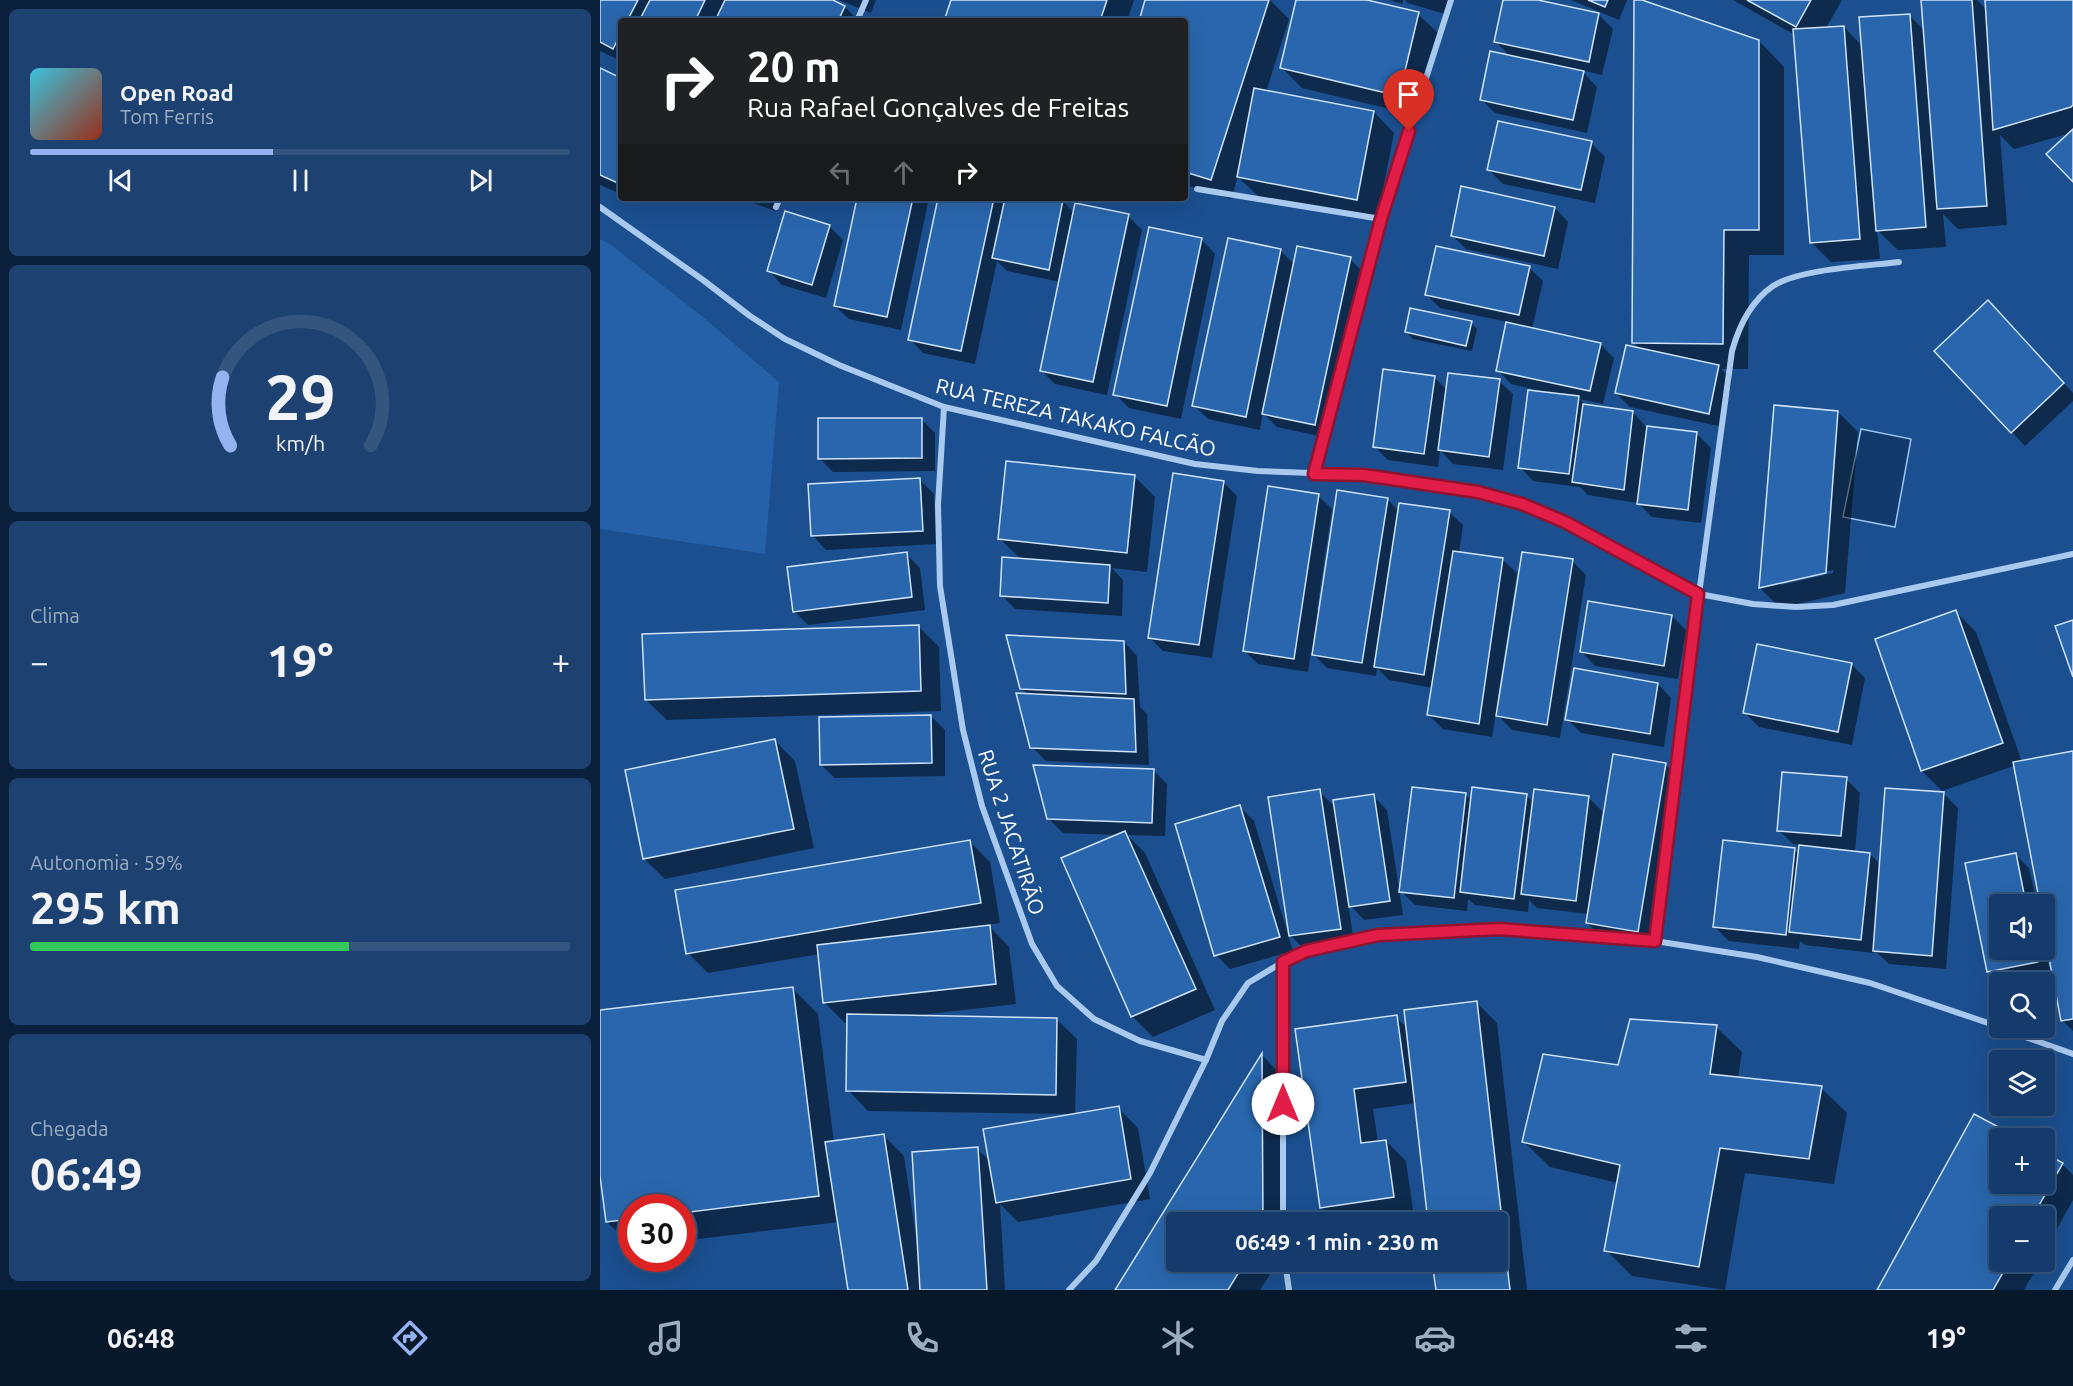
<!DOCTYPE html>
<html lang="pt">
<head>
<meta charset="utf-8">
<style>
  body { margin:0; font-family:Ubuntu,sans-serif; background:#1d4271; color:#f1f3f6; height:100vh; display:flex; flex-direction:column; font-size:22px; white-space:nowrap }
  * { box-sizing:border-box; margin:0 }
  p { font-size:20px; color:#9dadc1 }
  .icon { flex:none; width:33px; height:33px; fill:none; stroke:currentColor; stroke-width:2; stroke-linecap:round; stroke-linejoin:round }
  .map { position:relative; flex:1; overflow:hidden }
  .panel { display:flex; flex-direction:column; gap:9px; padding:9px; background:#0b203b; width:600px }
  .panel>* { flex:none }
  .guide { position:absolute; left:18px; top:18px; width:570px; height:183px; border-radius:6px; box-shadow:0 6px 24px #0002,0 0 0 2px #33557e; background:#202124; color:#fff; overflow:hidden }
  .buttons { position:absolute; left:1389px; top:894px; display:grid; gap:12px }
  .buttons a { display:grid; place-items:center; width:66px; height:66px; border-radius:6px; background:#143b6b; box-shadow:0 6px 24px #0002,0 0 0 2px #33557e; font-size:30px }
  .speed { position:absolute; left:18px; top:1194px; display:flex; gap:12px; font-size:30px; font-weight:700; text-align:center }
  .speed>* { display:grid; place-content:center; width:78px; height:78px; border-radius:50%; background:#143b6b; box-shadow:0 6px 24px #0002,0 0 0 2px #33557e; line-height:1 }
  .speed .limit { border:9px solid #d22; background:#fff; color:#111 }
  .pin { position:absolute; display:grid; place-items:center; width:51px; height:51px; color:#fff; margin:-62px -26px; border-radius:50% 50% 50% 0; rotate:-45deg; box-shadow:0 0 6px #0007 }
  .pin .icon { rotate:45deg }
  .me { position:absolute; width:66px; margin:-33px; rotate:0deg; stroke-linejoin:round; filter:drop-shadow(0 0 4px #0008) }
  .turn { display:flex; align-items:center; gap:21px; height:126px; padding:0 30px; font-size:27px }
  .turn .icon { width:78px; height:78px; stroke-width:2.5 }
  .turn b { display:block; font-size:42px; line-height:51px }
  .lanes { display:flex; align-items:center; height:57px; padding:0 30px; background:#0003; justify-content:center; gap:30px; direction:ltr }
  .lanes .off { opacity:.35 }
  .big { font-size:45px; font-weight:700; line-height:1.1 }
  .panel .tile { flex:1; display:flex; flex-direction:column; justify-content:center; gap:9px; min-width:0; padding:0 21px; border-radius:9px; background:#1d4271 }
  .panel .dial { align-items:center; gap:0 }
  .dial svg { height:156px; overflow:visible; fill:none; stroke:#33557e; stroke-width:7; stroke-linecap:round; text-anchor:middle }
  .dial text { fill:#f1f3f6; stroke:none }
  .song { display:flex; align-items:center; gap:18px }
  .cover { width:72px; height:72px; border-radius:9px; background:linear-gradient(135deg,hsl(190 70% 55%),hsl(10 70% 35%)) }
  .played { height:6px; border-radius:3px; background:linear-gradient(90deg,#95b2f1 45%,#33557e 45%) }
  .keys { display:flex; justify-content:space-around; direction:ltr }
  .heat { display:flex; justify-content:space-between; align-items:center; font-size:33px; direction:ltr }
  .charge { height:9px; border-radius:4px; background:linear-gradient(90deg,#34c759 59%,#33557e 0) }
  .trip { position:absolute; left:566px; top:1212px; width:342px; height:60px; border-radius:6px; background:#143b6b; box-shadow:0 6px 24px #0002,0 0 0 2px #33557e; font-weight:700; line-height:60px; text-align:center }
  .menu { display:flex; height:96px; justify-content:space-around; align-items:center; background:#08182b; color:#9dadc1 }
  .menu .icon { width:42px; height:42px }
  .menu .active { color:#95b2f1 }
  .menu b { font-size:27px; color:#f1f3f6 }
  main { display:flex; flex:1; min-height:0 }
  .map>svg:first-child { display:block }
  .green { fill:#2461a8 }
  .water { fill:#123a6d; stroke:#9cc4f0; stroke-width:1.5 }
  .shadow { fill:#0007; fill-rule:evenodd }
  .building { fill:#2a66ad; stroke:#cfe3fa; stroke-width:1.5 }
  .lines { fill:none; stroke-linecap:round; stroke-linejoin:round }
  .minor { stroke:#a9c9ee; stroke-width:6 }
  .route-casing { stroke:#92132f; stroke-width:15 }
  .route { stroke:#e11d48; stroke-width:10 }
  .labels { text-anchor:middle; dominant-baseline:central; stroke-width:6; stroke-linejoin:round; paint-order:stroke }
  .street-label { font-size:21px; fill:#fff; stroke:#1b4f8f }
</style>
</head>
<body>
<main>
<section class="panel">
<div class="tile">
<div class="song"><i class="cover"></i><div><b>Open Road</b><p>Tom Ferris</p></div></div>
<div class="played"></div>
<div class="keys"><svg class="icon" aria-label="previous" viewBox="0 0 24 24"><path d="M18 5L8 12l10 7zM5 5v14"/></svg><svg class="icon" aria-label="pause" viewBox="0 0 24 24"><path d="M8 5v14M16 5v14"/></svg><svg class="icon" aria-label="next" viewBox="0 0 24 24"><path d="M6 5l10 7-10 7zM19 5v14"/></svg></div>
</div>
<div class="tile dial"><svg viewBox="0 0 100 80">
<path d="M14 69A42 42 0 1 1 86 69"/>
<path d="M14 69A42 42 0 0 1 10 34" stroke="#95b2f1"/>
<text x="50" y="56" font-size="32" font-weight="700">29</text>
<text x="50" y="72" font-size="11">km/h</text>
</svg></div>
<div class="tile"><p>Clima</p>
<div class="heat"><a>−</a><b class="big">19°</b><a>+</a></div>
</div>
<div class="tile"><p>Autonomia · 59%</p><b class="big">295 km</b><div class="charge"></div></div>
<div class="tile"><p>Chegada</p><b class="big">06:49</b></div>
</section>
<div class="map">
<svg width="1473" height="1290" viewBox="0 0 1473 1290">
  <rect width="100%" height="100%" fill="#1b4f8f"/>
  <path class="green" d="M0,239L10,244L104,318L179,382L165,554L0,529Z"/>
  <path class="water" d="M1261,429L1311,439L1295,527L1243,517Z"/>
  <g class="shadow">
    <path d="M0,0H229L245,7L259,21H21V61L0,51Z"/>
    <path d="M239,0H276L271,13Z"/>
    <path d="M353,0H534L527,21H346Z"/>
    <path d="M547,0H670L689,19L666,92L774,112L794,133L777,220L659,197L638,177L631,199L585,185V21H540Z"/>
    <path d="M698,0H760L818,14L839,34L819,116L702,88L682,68Z"/>
    <path d="M790,0H803L802,4Z"/>
    <path d="M805,0H853L848,15L808,3Z"/>
    <path d="M905,0H931L999,15L1013,29L1002,75L981,70L997,87L987,133L895,113L881,99L911,57L896,42Z"/>
    <path d="M971,0H1027L1019,20Z"/>
    <path d="M1036,0L1159,41L1184,67V255H1149L1148,369H1121L1132,380L1123,427L1030,407L1016,393L1040,349L1034,343Z"/>
    <path d="M1133,0H1242L1226,28L1244,27L1263,47L1309,15L1324,30L1322,0H1377L1387,10V0H1473V180L1471,133L1414,149L1400,135L1407,225L1358,229L1343,214L1346,247L1298,250L1277,230L1280,259L1231,262L1211,242L1195,35Z"/>
    <path d="M0,70L21,80V194L0,185Z"/>
    <path d="M991,143L1005,157L995,203L903,184L889,170Z"/>
    <path d="M29,198H42L40,203Z"/>
    <path d="M139,198H180L175,211Z"/>
    <path d="M259,198H329L301,330L249,319L235,306Z"/>
    <path d="M339,198H447L463,201L474,213L528,216L542,230L507,395L455,384L441,370L460,282L407,271L397,261L375,364L323,353L310,339Z"/>
    <path d="M484,198H499L498,201Z"/>
    <path d="M955,208L968,222L958,269L866,249L852,235Z"/>
    <path d="M229,226L243,240L226,298L182,285L169,271Z"/>
    <path d="M602,240L615,254L581,419L529,408L515,394Z"/>
    <path d="M681,251L695,265L750,259L764,273L729,438L677,427L663,413L660,430L608,419L594,405Z"/>
    <path d="M929,268L943,281L932,329L1000,344L1014,358L1003,404L979,399L987,406L1033,412L1046,427L1097,434L1111,448L1101,523L1052,517L1038,503L988,495L980,487L933,481L920,467L942,391L911,384L898,370L908,322L840,308L827,295Z"/>
    <path d="M1402,316L1473,393V401L1425,446L1412,432Z"/>
    <path d="M871,323L877,329L872,351L813,339L806,332Z"/>
    <path d="M834,377L847,390L899,381L913,394L903,470L853,464L840,450L838,467L788,460L774,446Z"/>
    <path d="M1175,406L1238,412L1258,432L1245,593L1180,608L1160,588ZM1233,570V573L1181,585V582Z"/>
    <path d="M321,419L335,433V471L233,472L219,458Z"/>
    <path d="M535,477L555,497L547,572L512,568L523,580L522,616L415,609L402,595L422,560L399,538Z"/>
    <path d="M320,480L334,494L336,544L226,550L213,536Z"/>
    <path d="M623,482L637,496L612,658L563,651L549,637Z"/>
    <path d="M718,496L732,509L717,610H720L787,499L799,511L849,512L863,525L859,553L903,560L917,573L898,696H901L972,561L986,575L960,738L912,730L896,713L892,737L843,729L829,715L833,688L789,680L777,668L776,676L727,668L711,652L708,672L658,664L645,651Z"/>
    <path d="M306,554L320,568L325,610L208,625L194,611Z"/>
    <path d="M1356,612L1376,632L1422,762L1473,753V1031L1462,1020L1444,904H1441L1416,765L1342,791L1322,771L1277,640Z"/>
    <path d="M1072,616L1086,630L1078,679L995,666L982,652Z"/>
    <path d="M318,626L339,647L341,711L67,720L46,700Z"/>
    <path d="M524,642L537,656L540,707L547,714L549,765L446,761L432,747L429,695L422,689Z"/>
    <path d="M1251,664L1265,678L1252,745L1159,727L1145,713Z"/>
    <path d="M1058,684L1071,698L1064,747L981,733L967,719Z"/>
    <path d="M331,716L345,730V776L235,778L221,765Z"/>
    <path d="M175,741L195,761L214,848L65,879L44,859L27,771Z"/>
    <path d="M1065,764L1079,778L1052,945L1001,936L987,923L989,914L937,908L929,900L928,912L875,905L868,899L867,911L815,905L801,891L866,795L872,801L926,795L934,803L988,797L1002,811L999,835L1001,836Z"/>
    <path d="M553,770L567,784L565,836L527,835L545,853L615,1010L553,1037L533,1017L463,859L520,835L463,833L449,819Z"/>
    <path d="M1246,779L1260,793L1255,852L1270,854L1281,865L1344,794L1358,808L1346,969L1289,964L1274,950V953L1205,945L1200,941L1199,949L1129,941L1115,927L1194,849L1199,855L1200,845L1193,844L1179,830Z"/>
    <path d="M719,791L735,807L773,796L787,810L803,915L764,920L748,903L754,942L704,949L690,935Z"/>
    <path d="M640,807L654,821L693,951L630,969L616,955Z"/>
    <path d="M369,841L390,862L400,923L388,925L409,947L416,1004L320,1015V1017L456,1019L477,1039L475,1115L518,1108L538,1128L550,1199L418,1222L400,1204L405,1290H249L239,1222L82,1241V1208H32V1246L7,1222L0,1163V1012L193,989L218,1014L234,1143L284,1136L304,1156L316,1237H319L377,1149L391,1162L470,1116V1114L268,1111L248,1090V1023H245L225,1003L220,954L108,973L88,953Z"/>
    <path d="M1416,855L1429,868L1437,904H1400V950H1444V943L1451,975L1415,982H1400L1389,971L1367,864Z"/>
    <path d="M877,1003L897,1023L927,1290H837L834,1262H897V1222H830L816,1103L773,1109L778,1142L786,1141L806,1161L814,1217L774,1222H737L721,1207L696,1030L796,1017L808,1029Z"/>
    <path d="M1116,1027L1142,1052L1138,1078L1221,1088L1247,1113L1234,1184L1145,1173L1125,1290L1032,1276L1006,1250L1018,1183L950,1167L924,1142L1019,1067Z"/>
    <path d="M662,1055L681,1075L683,1222H576V1262H678L660,1290H517Z"/>
    <path d="M1374,1116L1415,1138H1400V1184H1444L1462,1164L1473,1175V1200L1444,1252V1216H1400V1262H1440L1424,1290H1279Z"/>
  </g>
  <g class="building">
    <path d="M0,0H38L27,21H21V33L13,49L0,42Z"/>
    <path d="M50,0H105L95,21H39Z"/>
    <path d="M125,0H233L245,6L238,21H115Z"/>
    <path d="M351,0H507L500,21H344Z"/>
    <path d="M545,0H669L611,180L585,172V21H539Z"/>
    <path d="M696,0H767L819,12L799,96L680,68Z"/>
    <path d="M903,0H938L999,13L989,62L894,42Z"/>
    <path d="M988,0H1008L1005,7Z"/>
    <path d="M1034,0H1042L1159,40V230H1124L1123,344L1032,343Z"/>
    <path d="M1147,0H1211L1196,27Z"/>
    <path d="M1321,0H1372L1387,206L1337,209Z"/>
    <path d="M1385,0H1473V105L1471,107L1393,130Z"/>
    <path d="M1310,14L1326,227L1276,231L1259,17Z"/>
    <path d="M1244,26L1260,239L1210,243L1193,29Z"/>
    <path d="M890,51L984,71L973,120L880,100Z"/>
    <path d="M0,68L21,78L20,184L0,175Z"/>
    <path d="M654,88L774,111L757,200L637,177Z"/>
    <path d="M898,121L992,141L981,190L887,170Z"/>
    <path d="M1473,129V182L1446,154Z"/>
    <path d="M861,186L955,207L944,256L851,236Z"/>
    <path d="M257,198H313L287,317L234,306Z"/>
    <path d="M338,198H394L361,351L308,340Z"/>
    <path d="M405,198L463,200L449,270L392,258Z"/>
    <path d="M475,203L529,214L493,382L440,371Z"/>
    <path d="M185,211L230,225L212,285L167,271Z"/>
    <path d="M549,227L602,238L567,406L513,395Z"/>
    <path d="M628,238L681,249L646,417L592,406Z"/>
    <path d="M697,246L751,257L715,425L662,414Z"/>
    <path d="M836,246L930,266L919,315L825,295Z"/>
    <path d="M1388,300L1464,383L1411,433L1334,351Z"/>
    <path d="M810,308L872,321L866,346L805,332Z"/>
    <path d="M906,322L1001,343L990,391L896,371Z"/>
    <path d="M1026,345L1119,365L1109,414L1015,393Z"/>
    <path d="M783,369L835,376L824,454L773,447Z"/>
    <path d="M848,373L900,379L889,457L838,450Z"/>
    <path d="M928,390L979,396L969,474L918,468Z"/>
    <path d="M983,404L1033,411L1024,490L972,482Z"/>
    <path d="M1174,405L1238,411L1226,573L1159,588Z"/>
    <path d="M218,418H322V458L218,459Z"/>
    <path d="M1047,426L1097,432L1088,510L1037,504Z"/>
    <path d="M406,461L535,475L527,553L398,539Z"/>
    <path d="M573,473L624,481L599,645L548,638Z"/>
    <path d="M320,478L323,531L211,536L208,484Z"/>
    <path d="M668,486L719,494L694,659L643,651Z"/>
    <path d="M737,490L788,498L762,663L712,655Z"/>
    <path d="M799,503L850,510L824,675L774,667Z"/>
    <path d="M853,551L903,558L879,724L827,715Z"/>
    <path d="M307,552L312,597L193,612L187,567Z"/>
    <path d="M922,552L973,559L947,725L896,716Z"/>
    <path d="M402,557L510,565L508,603L400,596Z"/>
    <path d="M988,601L1072,615L1064,666L980,652Z"/>
    <path d="M1356,610L1403,743L1321,771L1275,639Z"/>
    <path d="M1473,620V677L1455,626Z"/>
    <path d="M319,625L321,691L45,700L42,634Z"/>
    <path d="M406,635L524,641L526,694L420,689Z"/>
    <path d="M1157,644L1252,663L1238,732L1143,713Z"/>
    <path d="M974,668L1058,683L1050,734L965,720Z"/>
    <path d="M416,693L534,699L536,752L430,748Z"/>
    <path d="M331,715L332,763L220,765L219,717Z"/>
    <path d="M175,739L194,829L43,859L25,770Z"/>
    <path d="M1473,751V1019L1461,1021L1444,932V904H1440L1413,762Z"/>
    <path d="M1013,754L1066,763L1038,932L986,923Z"/>
    <path d="M433,765L554,769L552,823L447,819Z"/>
    <path d="M1182,772L1247,777L1241,836L1177,831Z"/>
    <path d="M812,787L866,793L854,898L799,892Z"/>
    <path d="M872,787L927,794L914,899L860,892Z"/>
    <path d="M1285,788L1344,792L1332,956L1273,951Z"/>
    <path d="M720,789L741,929L689,936L668,797Z"/>
    <path d="M934,789L989,796L976,901L921,894Z"/>
    <path d="M774,794L790,901L749,907L733,800Z"/>
    <path d="M640,805L680,937L614,956L575,824Z"/>
    <path d="M525,831L596,989L531,1017L461,858Z"/>
    <path d="M370,840L381,903L86,954L75,890Z"/>
    <path d="M1123,840L1195,848L1186,935L1113,927Z"/>
    <path d="M1199,845L1270,853L1261,940L1189,932Z"/>
    <path d="M1416,853L1426,904H1400V950H1436L1438,962L1387,972L1365,863Z"/>
    <path d="M390,925L396,984L223,1003L217,945Z"/>
    <path d="M193,987L219,1196L82,1213V1208H32V1219L6,1222L0,1176V1010Z"/>
    <path d="M877,1001L910,1290H836L832,1262H897V1222H828L804,1010Z"/>
    <path d="M247,1014L457,1018L456,1095L246,1091Z"/>
    <path d="M797,1015L806,1082L754,1089L761,1143L786,1140L794,1197L720,1208L695,1029Z"/>
    <path d="M1030,1019L1117,1025L1110,1074L1222,1086L1209,1159L1120,1148L1099,1267L1004,1251L1020,1165L922,1142L943,1054L1018,1065Z"/>
    <path d="M662,1053L663,1222H576V1262H645L628,1290H515Z"/>
    <path d="M519,1106L531,1179L396,1203L383,1129Z"/>
    <path d="M1374,1114L1419,1138H1400V1184H1444V1153L1463,1163L1433,1216H1400V1262H1409L1393,1290H1277Z"/>
    <path d="M284,1134L308,1290H248L225,1142Z"/>
    <path d="M378,1147L387,1290H320L312,1152Z"/>
  </g>
  <g class="lines">
    <g class="minor">
      <path d="M257,21L266,0"/>
      <path d="M597,189L781,219"/>
      <path d="M0,207L103,280L150,316L185,339L239,365L344,407L595,464L658,471L764,475L878,491L922,504L965,522L1099,594L1153,604L1196,607L1233,605L1473,554"/>
      <path d="M176,207L180,198"/>
      <path d="M344,407L338,505L340,586L363,730L382,806L432,944L457,986L494,1019L540,1041L606,1060"/>
      <path d="M714,474L781,219L851,0"/>
      <path d="M1055,941L1099,594L1132,351C1139,326 1151,301 1173,286C1199,269 1267,266 1299,262"/>
      <path d="M683,962V1222"/>
      <path d="M1400,1028L1473,1054"/>
      <path d="M685,1262L689,1290"/>
      <path d="M469,1290L496,1261L550,1173L606,1060L622,1021L648,983L683,962L706,951L778,935L899,929L1055,941L1157,957L1270,983L1400,1027"/>
      <path d="M1455,1290L1473,1260"/>
    </g>
  </g>
  <g class="lines">
    <defs>
      <path id="route" d="M683,1104V962L706,951L778,935L899,929L1055,941L1098,594L965,522L922,504L878,492L764,475L714,474L781,219L809,131"/>
    </defs>
    <use href="#route" class="route-casing"/>
    <use href="#route" class="route"/>
  </g>
  <g class="labels">
    <g class="street-label">
      <text transform="translate(476 417) rotate(13)">RUA TEREZA TAKAKO FALCÃO</text>
      <text transform="translate(412 832) rotate(72)">RUA 2 JACATIRÃO</text>
    </g>
  </g>
</svg>
<div class="buttons">
<a><svg class="icon" aria-label="sound" viewBox="0 0 24 24"><path d="M4 9h4l5-4v14l-5-4H4zM17 9q2 3 0 6"/></svg></a>
<a><svg class="icon" aria-label="search" viewBox="0 0 24 24"><circle cx="10" cy="10" r="6"/><path d="M15 15l6 6"/></svg></a>
<a><svg class="icon" aria-label="layers" viewBox="0 0 24 24"><path d="M12 4l9 5-9 5-9-5zM3 14l9 5 9-5"/></svg></a>
<a>+</a>
<a>−</a>
</div>
<div class="speed"><div class="limit">30</div></div>
<div class="pin" style="left:809px;top:131px;background:#d93025"><svg class="icon" aria-label="arrive" viewBox="0 0 24 24"><path d="M6 21V4h12l-3 4 3 4H6"/></svg></div>
<svg class="me" style="left:683px;top:1104px" viewBox="-20 -20 40 40"><circle r="19" fill="#fff"/><path d="M0-13L10 11 0 6-10 11z" fill="#e11d48"/></svg>
<div class="trip">06:49 · 1 min · 230 m</div>
<div class="guide">
<div class="turn"><svg class="icon" aria-label="right" viewBox="0 0 24 24"><path d="M7 20v-9h11M14 6l5 5-5 5"/></svg><div><b>20 m</b>Rua Rafael Gonçalves de Freitas</div></div>
<div class="lanes"><svg class="icon off" aria-label="left" viewBox="0 0 24 24"><path d="M17 20v-9H6M10 6l-5 5 5 5"/></svg><svg class="icon off" aria-label="ahead" viewBox="0 0 24 24"><path d="M12 20V5M6 11l6-6 6 6"/></svg><svg class="icon" aria-label="right" viewBox="0 0 24 24"><path d="M7 20v-9h11M14 6l5 5-5 5"/></svg></div>
</div>
</div>
</main>
<nav class="menu">
<b>06:48</b>
<svg class="icon active" aria-label="directions" viewBox="0 0 24 24"><path d="M12 3l9 9-9 9-9-9zM9 14v-3h6M13 9l2 2-2 2"/></svg>
<svg class="icon" aria-label="music" viewBox="0 0 24 24"><path d="M9 18V5l10-2v13"/><circle cx="6" cy="18" r="3"/><circle cx="16" cy="16" r="3"/></svg>
<svg class="icon" aria-label="phone" viewBox="0 0 24 24"><path d="M5 4h4l2 5-3 2q2 4 5 5l2-3 5 2v4C11 20 4 13 5 4z"/></svg>
<svg class="icon" aria-label="climate" viewBox="0 0 24 24"><path d="M12 3v18M4 7l16 10M4 17L20 7"/></svg>
<svg class="icon" aria-label="car" viewBox="0 0 24 24"><path d="M5 17H2v-5l4-1 3-4h7l3 4 3 1v5h-3M9 17h6M6 11h13"/><circle cx="7" cy="17" r="2"/><circle cx="17" cy="17" r="2"/></svg>
<svg class="icon" aria-label="filters" viewBox="0 0 24 24"><path d="M4 7h16M4 17h16"/><circle cx="9" cy="7" r="2"/><circle cx="15" cy="17" r="2"/></svg>
<b>19°</b>
</nav>
</body>
</html>
